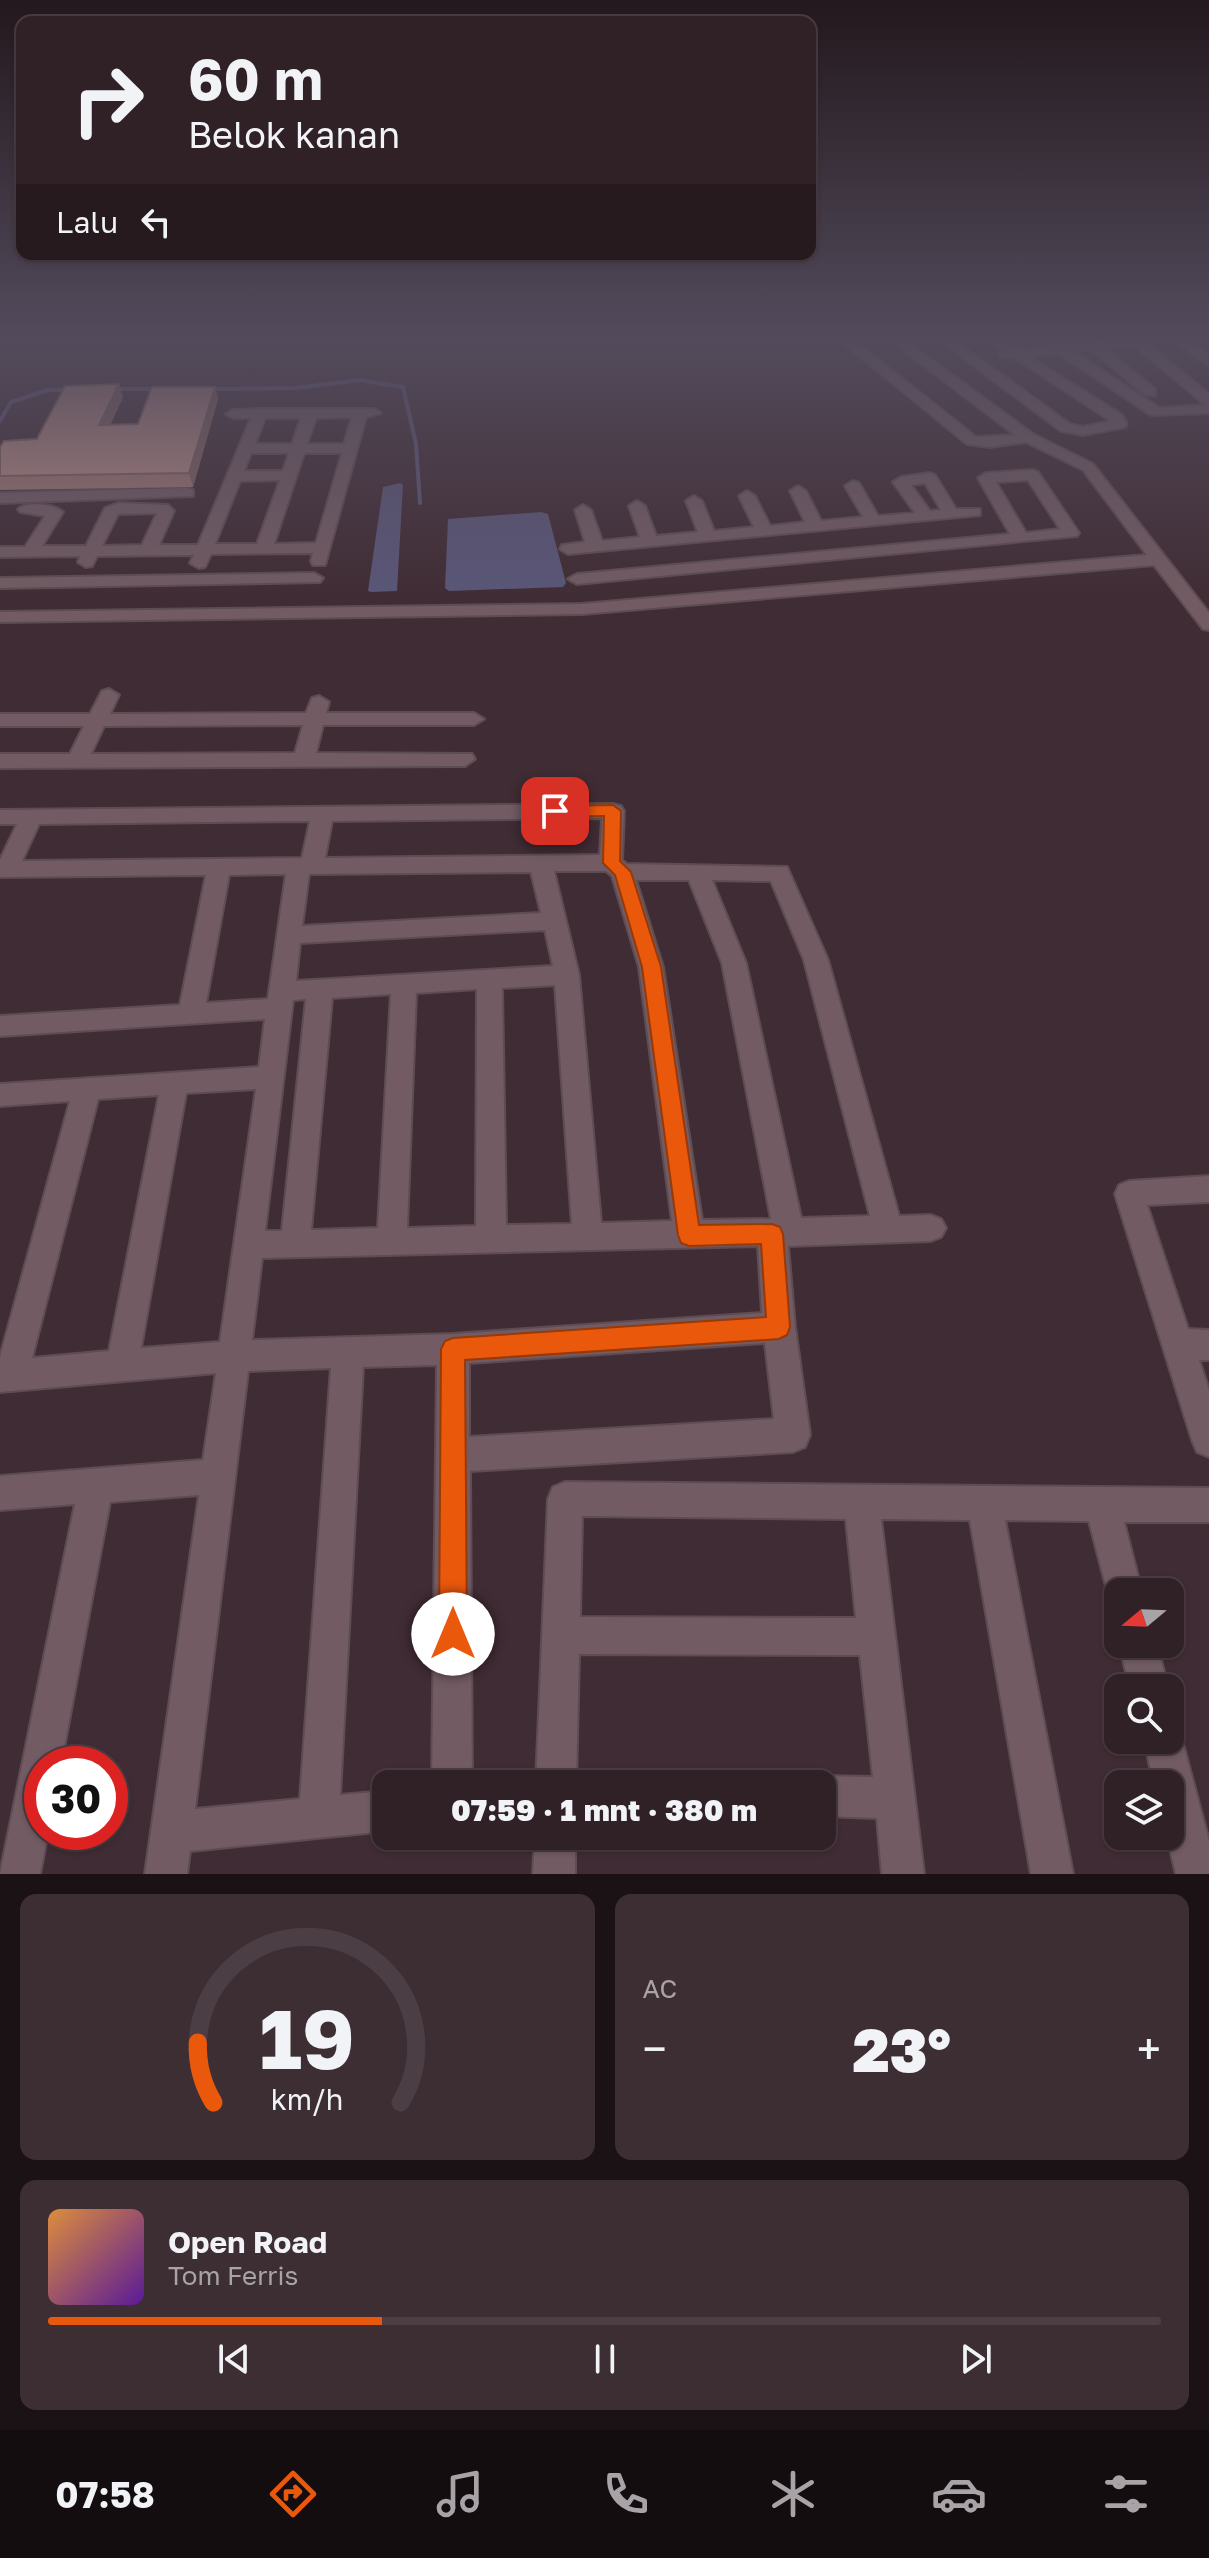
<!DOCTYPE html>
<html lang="id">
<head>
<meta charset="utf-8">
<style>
  body { margin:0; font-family:"Golos Text",sans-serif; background:#3c2e33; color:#f1f3f6; height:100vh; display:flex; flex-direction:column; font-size:30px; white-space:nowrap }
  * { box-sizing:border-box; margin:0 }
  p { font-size:26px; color:#a8a3a7 }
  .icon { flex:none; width:44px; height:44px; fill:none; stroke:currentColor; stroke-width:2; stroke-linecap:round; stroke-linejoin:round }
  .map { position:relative; height:1874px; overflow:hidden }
  .side { display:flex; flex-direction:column; gap:20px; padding:20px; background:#1a1215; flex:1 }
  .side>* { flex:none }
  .top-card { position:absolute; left:16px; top:16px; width:800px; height:244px; border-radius:16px; box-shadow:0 2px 6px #0004,0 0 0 2px #4b3e44; background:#302127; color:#f1f3f6; overflow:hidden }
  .needle { width:52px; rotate:251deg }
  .controls { position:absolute; left:1104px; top:1578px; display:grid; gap:16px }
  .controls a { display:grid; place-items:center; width:80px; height:80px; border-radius:16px; background:#302127; box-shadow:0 2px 6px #0004,0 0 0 2px #4b3e44; font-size:40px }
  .speed { position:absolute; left:24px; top:1746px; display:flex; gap:16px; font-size:40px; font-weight:700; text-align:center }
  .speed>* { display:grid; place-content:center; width:104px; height:104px; border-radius:50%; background:#302127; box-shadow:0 2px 6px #0004,0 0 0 2px #4b3e44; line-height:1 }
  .speed .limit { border:12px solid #d22; background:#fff; color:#111 }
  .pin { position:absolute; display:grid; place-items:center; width:68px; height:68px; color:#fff; margin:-34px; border-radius:16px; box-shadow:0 4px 12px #0006 }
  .me { position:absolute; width:88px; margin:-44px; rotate:0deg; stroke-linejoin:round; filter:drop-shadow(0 0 6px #0008) }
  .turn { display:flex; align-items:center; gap:28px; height:168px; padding:0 40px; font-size:36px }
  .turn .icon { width:104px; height:104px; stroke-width:2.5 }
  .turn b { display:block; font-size:56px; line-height:68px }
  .then { display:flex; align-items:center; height:76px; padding:0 40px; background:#0003; gap:16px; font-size:30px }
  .big { font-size:60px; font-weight:800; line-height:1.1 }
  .side .card { flex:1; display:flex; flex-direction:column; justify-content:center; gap:12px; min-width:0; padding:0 28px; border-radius:16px; background:#3c2e33 }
  .side .dial { align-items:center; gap:0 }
  .dial svg { height:208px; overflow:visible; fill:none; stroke:#4b3e44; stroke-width:7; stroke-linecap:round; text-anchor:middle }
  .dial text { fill:#f1f3f6; stroke:none }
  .song { display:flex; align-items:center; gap:24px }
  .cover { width:96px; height:96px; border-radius:12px; background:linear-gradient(135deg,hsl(30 70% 55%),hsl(270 70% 35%)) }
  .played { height:8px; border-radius:4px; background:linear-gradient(90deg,#ea580c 30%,#4b3e44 30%) }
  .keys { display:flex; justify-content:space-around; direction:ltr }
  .heat { display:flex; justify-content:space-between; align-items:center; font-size:44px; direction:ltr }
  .side .tiles { flex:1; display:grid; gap:20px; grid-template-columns:1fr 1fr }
  .card:last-child { grid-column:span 2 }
  .trip { position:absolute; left:372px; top:1770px; width:464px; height:80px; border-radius:16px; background:#302127; box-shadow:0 2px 6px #0004,0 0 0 2px #4b3e44; font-weight:800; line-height:80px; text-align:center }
  .dock { display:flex; height:128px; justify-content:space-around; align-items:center; background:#130d10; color:#a8a3a7 }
  .dock .icon { width:56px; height:56px }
  .dock .on { color:#ea580c }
  .dock b { font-size:36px; color:#f1f3f6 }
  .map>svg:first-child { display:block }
  .water { fill:#5a5677 }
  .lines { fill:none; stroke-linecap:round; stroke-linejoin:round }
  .stream { stroke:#5a5677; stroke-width:4 }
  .minor-casing { stroke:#5d4c52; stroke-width:4 }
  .minor { fill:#725b63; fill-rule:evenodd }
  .wall { fill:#9d7872 }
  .shaded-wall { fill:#7f615d }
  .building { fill:#b68b85; stroke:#7f615d; stroke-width:2 }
  .route { fill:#ea580c; stroke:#983908; stroke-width:2 }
</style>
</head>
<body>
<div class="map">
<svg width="1209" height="1874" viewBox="0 0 1209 1874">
  <rect width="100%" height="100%" fill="#402c34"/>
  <g class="water">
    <path d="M400,483L403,485L397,591L371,592L368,591L383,487Z"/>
    <path d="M541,512L548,514L566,583L563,587L449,591L445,588L448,519Z"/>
  </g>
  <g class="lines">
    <g class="stream">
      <path d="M115,389H160"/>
      <path d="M211,389L296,388L359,380L403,387L416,444L420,503"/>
      <path d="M0,421L11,402L48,390H68"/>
    </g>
    <defs>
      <g id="minor">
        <path d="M836,337H850L976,437L1015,435L886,337H901L1033,434L1093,464L1209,613V630L1203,629L1154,565L582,614L0,622V612L582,604L1147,555L1083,470L1026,442L990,447L967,444Z"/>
        <path d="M935,337H950L1070,424L1083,427L1111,421L1013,357H1001L999,354L1003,351L984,337C1002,337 1001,343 1016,348C1028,352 1046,346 1055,341L1063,344L1082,343L1081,337H1092L1096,341L1140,337L1209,394V413L1151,415L1058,353L1028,356L1122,415L1127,424L1125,427L1083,435L1061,431ZM1134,345L1204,404L1208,405L1159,408L1073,351L1091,349L1145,395H1155V389L1105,348Z"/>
        <path d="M1171,337H1185L1209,356V366Z"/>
        <path d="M260,409H374L381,413L366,417L325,565H313L311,561L313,553L211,554L205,567L199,568L190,563L194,555L97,556L92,566L86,567L78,562L80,556L0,557V547H25L45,516L20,512L18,509C28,501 53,504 63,512L42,546H86L105,508L118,503L168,505L174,511L159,545H198L251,418H233L226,414L233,410ZM352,417L344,444H307L316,418ZM265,418H301L292,444H255ZM251,453H289L283,471H244ZM304,453H342L316,543L274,544ZM280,480L257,544H215L240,481ZM157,513L142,545L102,546L118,514Z"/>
        <path d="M1033,470L1038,472L1079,533L1077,536L577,584L568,579L577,574L1010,534L978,478L986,473ZM1028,480L1060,529L1026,533L996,482Z"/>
        <path d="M930,473L935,475L956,509H980V515L568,554L560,549L562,545L585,542L575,510L583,505L591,510L602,541L640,537L629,506L637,501L645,506L656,536L698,532L686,501L694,496L702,501L714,531L754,527L739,496L747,491L755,496L770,526L805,522L790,491L798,486L806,491L821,521L863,517L845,486L853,481L859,483L878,516L915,513L893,482L901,477ZM925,483L941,510L930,511L911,485Z"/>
        <path d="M187,488L193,490V496L0,503V493Z"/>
        <path d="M314,573L323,578L320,582L0,588V578Z"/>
        <path d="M109,689L119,695L110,714L306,713L312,698L319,696L329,702L326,713H474L484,719L474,725H323L316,753L472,754L475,759L465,766L0,768V754H70L84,726H0V714H90L102,691ZM303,725L295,753L91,754L104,726Z"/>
        <path d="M613,804L621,806L624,811L622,860L627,864L787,867L828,960L899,1216L931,1215L941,1219L946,1228L941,1237L931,1241L788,1246L795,1327L810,1435L805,1447L793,1452L470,1471L472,1784H432L437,1365L363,1367L340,1795L386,1791V1831L190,1851L187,1874H145L199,1495L110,1502L61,1764H42V1832H48L40,1874H0L75,1504L0,1510V1476L203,1460L216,1373L0,1392V1357L70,1101L0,1106V1084L259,1067L265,1019L0,1036V1016L180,1005L206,875L0,877V860L17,824H0V810ZM602,818L600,855L325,858L332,821ZM310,821L302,858L22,861L39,824ZM554,871H606L612,876L639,967L672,1221L601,1223L579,975ZM531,872L541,913L302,926L309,874ZM286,874L268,999L206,1003L229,875ZM636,880H689L722,963L771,1219L702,1220L663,967ZM712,880L771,881L804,960L870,1216L801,1218L746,963ZM545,930L553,966L296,981L300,943ZM555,985L572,1224L506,1225L502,988ZM477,989L476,1226L407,1228L416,993ZM391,994L378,1228L311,1230L332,998ZM306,999L282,1231H265L293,1000ZM256,1089L220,1342L141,1348L186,1093ZM159,1095L109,1351L32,1358L98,1099ZM758,1246L762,1313L453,1334L252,1340L262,1258ZM765,1343L774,1419L469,1437V1363ZM331,1368L300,1799L195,1809L248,1371Z"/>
        <path d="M1209,1176V1202L1147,1205L1188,1329L1209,1330V1360H1199L1209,1390V1457L1197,1452L1192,1440L1115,1194L1119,1185L1129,1181Z"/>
        <path d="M565,1482L1209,1488V1522H1124L1142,1592H1118V1608L1111,1605L1089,1521L1005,1520L1073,1874H1031L970,1520L881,1519L924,1874H882L877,1818L822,1816V1784H807L822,1776L873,1777L860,1655L579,1654L576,1784H536L548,1499L553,1487ZM582,1516L846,1519L856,1618L580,1617Z"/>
        <path d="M1119,1644H1157L1168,1688H1130Z"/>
        <path d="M1170,1723L1177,1726L1182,1740L1209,1841V1874H1176L1167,1836H1170V1784H1154L1144,1740H1170Z"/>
        <path d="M535,1836H575V1874H533Z"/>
      </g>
    </defs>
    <use href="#minor" class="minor-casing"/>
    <use href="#minor" class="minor"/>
  </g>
  <path class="wall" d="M215,387L218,399L193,487L0,490V447L37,439L123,397L110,425L138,424Z"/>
  <g class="shaded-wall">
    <path d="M119,384L123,397L104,439L99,425Z"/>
    <path d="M215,387L218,399L193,487L189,473Z"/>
  </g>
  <path class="building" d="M119,384L99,425L138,424L152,387H215L189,473L0,476V447L4,441L37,439L65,386Z"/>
  <linearGradient id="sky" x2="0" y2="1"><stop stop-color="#23181d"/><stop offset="0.56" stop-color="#534b5c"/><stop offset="1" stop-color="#534b5c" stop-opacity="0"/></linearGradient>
  <rect width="1209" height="600" fill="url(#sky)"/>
  <path class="route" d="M613,805L621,811L620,861L631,872L661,967L699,1225L772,1224L780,1227L783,1234L790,1327L787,1335L779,1339L465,1360L467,1634L463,1644L453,1648L443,1644L439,1634L441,1349L445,1341L453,1338L766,1317L761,1244L689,1246L681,1243L678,1235L642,967L615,875L603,863L604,816L555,817L546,811L555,806Z"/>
</svg>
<div class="controls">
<a><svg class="needle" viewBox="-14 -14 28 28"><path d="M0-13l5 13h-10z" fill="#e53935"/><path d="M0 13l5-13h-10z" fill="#a8a3a7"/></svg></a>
<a><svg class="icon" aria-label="search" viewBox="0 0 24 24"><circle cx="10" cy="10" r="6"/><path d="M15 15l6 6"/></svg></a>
<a><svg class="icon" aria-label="layers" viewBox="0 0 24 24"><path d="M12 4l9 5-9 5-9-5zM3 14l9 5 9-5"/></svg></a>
</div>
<div class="speed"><div class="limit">30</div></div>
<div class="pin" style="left:555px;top:811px;background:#d93025"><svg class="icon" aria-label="arrive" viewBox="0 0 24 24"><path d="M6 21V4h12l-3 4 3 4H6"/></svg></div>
<svg class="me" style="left:453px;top:1634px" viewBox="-20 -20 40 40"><circle r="19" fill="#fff"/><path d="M0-13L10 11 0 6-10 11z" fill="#ea580c"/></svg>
<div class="trip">07:59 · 1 mnt · 380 m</div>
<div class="top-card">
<div class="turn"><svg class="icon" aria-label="right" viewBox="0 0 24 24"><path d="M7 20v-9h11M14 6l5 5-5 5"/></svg><div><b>60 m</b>Belok kanan</div></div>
<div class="then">Lalu<svg class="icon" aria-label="left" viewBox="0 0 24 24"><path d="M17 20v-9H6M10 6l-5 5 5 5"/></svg></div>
</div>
</div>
<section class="side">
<div class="tiles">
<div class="card dial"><svg viewBox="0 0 100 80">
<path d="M14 69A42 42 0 1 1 86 69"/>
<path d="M14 69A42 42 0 0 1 8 46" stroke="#ea580c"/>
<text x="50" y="56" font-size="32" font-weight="700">19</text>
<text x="50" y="72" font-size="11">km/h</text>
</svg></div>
<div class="card"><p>AC</p>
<div class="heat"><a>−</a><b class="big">23°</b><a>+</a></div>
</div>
<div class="card">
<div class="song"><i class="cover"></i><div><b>Open Road</b><p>Tom Ferris</p></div></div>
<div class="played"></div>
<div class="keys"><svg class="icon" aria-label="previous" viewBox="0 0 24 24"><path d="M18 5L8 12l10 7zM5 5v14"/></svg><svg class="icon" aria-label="pause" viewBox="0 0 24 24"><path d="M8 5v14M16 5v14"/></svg><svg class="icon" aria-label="next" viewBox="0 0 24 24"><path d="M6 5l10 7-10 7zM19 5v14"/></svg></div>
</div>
</div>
</section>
<nav class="dock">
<b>07:58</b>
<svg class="icon on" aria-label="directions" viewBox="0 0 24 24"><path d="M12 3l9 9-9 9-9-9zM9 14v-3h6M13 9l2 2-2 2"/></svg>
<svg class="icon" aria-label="music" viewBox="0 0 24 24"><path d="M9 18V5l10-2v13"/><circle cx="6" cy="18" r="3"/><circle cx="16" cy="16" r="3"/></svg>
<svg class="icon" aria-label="phone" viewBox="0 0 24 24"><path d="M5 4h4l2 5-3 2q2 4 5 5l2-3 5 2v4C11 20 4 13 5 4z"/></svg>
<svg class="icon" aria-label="climate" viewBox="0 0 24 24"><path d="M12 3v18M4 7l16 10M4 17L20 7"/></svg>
<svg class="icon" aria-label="car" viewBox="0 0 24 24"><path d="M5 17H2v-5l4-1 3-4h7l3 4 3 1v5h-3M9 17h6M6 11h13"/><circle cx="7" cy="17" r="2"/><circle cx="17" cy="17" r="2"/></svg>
<svg class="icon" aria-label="filters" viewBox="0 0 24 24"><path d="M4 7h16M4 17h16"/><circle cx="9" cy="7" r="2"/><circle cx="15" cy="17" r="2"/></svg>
</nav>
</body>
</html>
